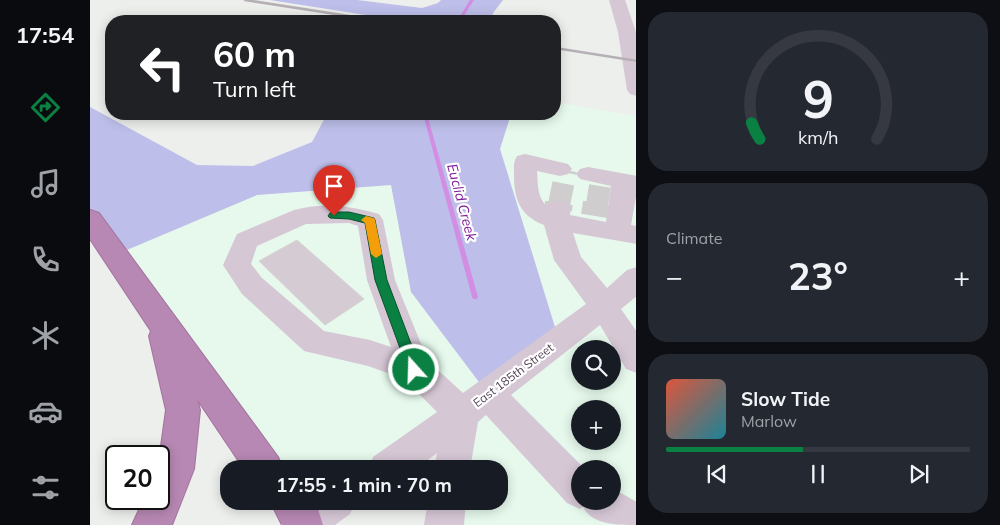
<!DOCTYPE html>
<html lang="en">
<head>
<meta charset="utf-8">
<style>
  body { margin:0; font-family:Mulish,sans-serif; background:#242831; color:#f1f3f6; height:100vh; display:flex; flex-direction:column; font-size:19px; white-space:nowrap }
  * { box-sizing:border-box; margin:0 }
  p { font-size:16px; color:#9ea1a6 }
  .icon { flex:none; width:28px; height:28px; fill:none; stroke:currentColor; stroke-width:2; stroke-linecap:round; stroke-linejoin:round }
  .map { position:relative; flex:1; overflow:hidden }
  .sheet { display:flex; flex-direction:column; gap:12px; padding:12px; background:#0d0f14; width:364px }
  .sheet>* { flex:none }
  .banner { position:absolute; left:15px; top:15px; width:456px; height:105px; border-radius:20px; box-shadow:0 2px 12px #0003; background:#202124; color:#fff; overflow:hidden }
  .buttons { position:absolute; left:481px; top:340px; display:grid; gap:10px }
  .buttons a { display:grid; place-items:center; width:50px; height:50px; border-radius:50%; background:#171b24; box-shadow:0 2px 12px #0003; font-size:25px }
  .speed { position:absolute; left:15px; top:445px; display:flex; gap:10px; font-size:25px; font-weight:700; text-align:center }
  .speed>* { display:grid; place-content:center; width:65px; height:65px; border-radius:50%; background:#171b24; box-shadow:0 2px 12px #0003; line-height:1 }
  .speed .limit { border:2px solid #111; border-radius:8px; background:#fff; color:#111 }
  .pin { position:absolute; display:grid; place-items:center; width:42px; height:42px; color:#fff; margin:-51px -21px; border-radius:50% 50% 50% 0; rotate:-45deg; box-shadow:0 0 5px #0007 }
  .pin .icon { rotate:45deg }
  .me { position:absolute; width:55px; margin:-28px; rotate:340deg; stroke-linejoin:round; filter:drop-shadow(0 0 4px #0008) }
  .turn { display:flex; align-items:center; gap:18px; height:105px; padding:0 25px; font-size:22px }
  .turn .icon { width:65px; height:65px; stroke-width:2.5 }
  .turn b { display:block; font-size:35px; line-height:42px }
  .big { font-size:38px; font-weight:700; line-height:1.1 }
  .sheet .card { flex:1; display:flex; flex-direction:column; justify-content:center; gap:8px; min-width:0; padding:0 18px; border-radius:20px; background:#242831 }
  .sheet .dial { align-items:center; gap:0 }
  .dial svg { height:130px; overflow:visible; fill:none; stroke:#363941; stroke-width:7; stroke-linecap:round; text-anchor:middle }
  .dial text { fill:#f1f3f6; stroke:none }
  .song { display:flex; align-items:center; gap:15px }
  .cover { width:60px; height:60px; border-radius:8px; background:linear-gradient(135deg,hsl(10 70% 55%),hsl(190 70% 35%)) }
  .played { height:5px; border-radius:2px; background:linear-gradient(90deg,#0b8043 45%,#363941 45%) }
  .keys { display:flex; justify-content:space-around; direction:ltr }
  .heat { display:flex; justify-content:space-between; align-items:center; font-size:28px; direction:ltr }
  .trip { position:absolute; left:130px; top:460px; width:288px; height:50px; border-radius:20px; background:#171b24; box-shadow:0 2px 12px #0003; font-weight:700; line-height:50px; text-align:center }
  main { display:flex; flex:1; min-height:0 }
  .tab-bar { display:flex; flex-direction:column; width:90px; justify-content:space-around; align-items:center; background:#090b0e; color:#9ea1a6 }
  .tab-bar .icon { width:35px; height:35px }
  .tab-bar .selected { color:#0b8043 }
  .tab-bar b { font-size:22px; color:#f1f3f6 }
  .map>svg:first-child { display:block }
  .commercial { fill:#e6f9ec; fill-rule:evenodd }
  .green { fill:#bdbfea }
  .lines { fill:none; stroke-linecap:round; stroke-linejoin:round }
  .stream { fill:#d18ee3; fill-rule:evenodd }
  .building { fill:#d4ccd2; stroke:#d8d1d6 }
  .minor-tunnel-far1 { stroke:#cfcdce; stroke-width:22; stroke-dasharray:22 11; stroke-linecap:butt }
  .minor-tunnel { stroke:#cfcdce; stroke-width:28; stroke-dasharray:28 14; stroke-linecap:butt }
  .highway-casing { stroke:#a3739e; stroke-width:2 }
  .minor { fill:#d6c7d5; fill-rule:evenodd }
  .highway { fill:#b788b3; fill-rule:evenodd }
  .rail { stroke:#b6afb5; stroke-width:2.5 }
  .route { fill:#0b8043; stroke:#07532c }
  .slow { fill:#f59e0b }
  .labels { text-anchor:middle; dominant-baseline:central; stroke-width:4.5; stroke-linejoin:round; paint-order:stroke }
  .street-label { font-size:12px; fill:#584657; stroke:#fff }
  .water-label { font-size:14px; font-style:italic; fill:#7e1899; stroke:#fff }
</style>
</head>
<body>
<main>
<nav class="tab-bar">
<b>17:54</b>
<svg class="icon selected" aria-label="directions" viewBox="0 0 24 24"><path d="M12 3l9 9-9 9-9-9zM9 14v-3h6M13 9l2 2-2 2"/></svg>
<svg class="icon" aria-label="music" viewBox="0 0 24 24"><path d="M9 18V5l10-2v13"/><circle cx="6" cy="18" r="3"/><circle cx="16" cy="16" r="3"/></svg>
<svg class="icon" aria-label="phone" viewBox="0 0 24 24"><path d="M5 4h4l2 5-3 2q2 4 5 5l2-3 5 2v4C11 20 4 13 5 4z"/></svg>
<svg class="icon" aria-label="climate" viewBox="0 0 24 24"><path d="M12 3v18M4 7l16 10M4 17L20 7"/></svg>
<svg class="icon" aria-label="car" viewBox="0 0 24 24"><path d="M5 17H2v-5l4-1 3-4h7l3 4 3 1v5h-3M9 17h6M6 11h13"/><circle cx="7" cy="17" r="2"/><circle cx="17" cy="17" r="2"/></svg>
<svg class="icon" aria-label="filters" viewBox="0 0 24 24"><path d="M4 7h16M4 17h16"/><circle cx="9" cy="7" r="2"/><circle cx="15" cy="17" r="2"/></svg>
</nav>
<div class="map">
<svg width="547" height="525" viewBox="0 0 547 525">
  <rect width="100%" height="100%" fill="#edefec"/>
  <path class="commercial" d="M465,102L546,116V525H354L357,501H409V469H362L366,438L296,469H175L25,255L167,195L302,185L321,292L469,340L410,149L421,114H465ZM490,349H522V381H490ZM490,409H522V441H490ZM490,469H522V501H490Z"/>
  <g class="green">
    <path d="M180,0H267L332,8L348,3L351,0H413L403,13L402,21H314Z"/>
    <path d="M0,107L107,165L163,166L222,142L237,114H421L410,149L469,340L398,394L321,292L301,185L167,195L25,255L0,219Z"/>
  </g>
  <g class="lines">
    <g class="stream">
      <path d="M380,0H384L372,19H370L369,18Z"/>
      <path d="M333,114H337L388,297L387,299H383L382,297Z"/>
    </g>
  </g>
  <path class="building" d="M207,240L274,299L235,325L169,261Z"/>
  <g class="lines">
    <g class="minor-tunnel-far1">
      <path d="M469,205L476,170"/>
      <path d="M507,205L510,186"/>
    </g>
    <g class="minor-tunnel">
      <path d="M468,209L469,203"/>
      <path d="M505,216L507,203"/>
    </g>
    <defs>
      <g id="highway">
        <path d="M0,210L9,213L188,457L193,469H154L107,399L110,410L104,469L82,525H42L54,499H69V461L76,410L59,336L61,331L0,239Z"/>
        <path d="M180,501H222L228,509L233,525H192Z"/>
      </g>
    </defs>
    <use href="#highway" class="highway-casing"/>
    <g class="minor">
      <path d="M519,0H535L547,35V96L540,94L537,90L528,32Z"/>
      <path d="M435,154L478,164L482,169L478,174L470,176L447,171C448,183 447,198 457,206L459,203L468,201L477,203L481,209L480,215L516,222L521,186L490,179L486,174L490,169L498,167L547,176V191L541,225L547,226V244L483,233L491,257L517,288L537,270L547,267V296L531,309L547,332V373L536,369L510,325L421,395L495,469H490V501H522V488L547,502V525C527,525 502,525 493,507L490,509L477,503L396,415L388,422L380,469H344L347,453L326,469H278L283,457L347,412L314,379L278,366L214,351L152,294L133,265L147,234L204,210C231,202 262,206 289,214L293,220L305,280L338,361L373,393L496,304L464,260L454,225C430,216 424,199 424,175C424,168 423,162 427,156ZM259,223L268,226L277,280L301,347L280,340L234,331L172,278L161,264L167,246L216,224Z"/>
      <path d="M212,501H266L260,514L245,525H191L197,511Z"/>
      <path d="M338,501H376L374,525H334Z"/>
    </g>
    <use href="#highway" class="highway"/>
    <g class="rail">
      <path d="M155,0L291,21"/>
      <path d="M284,17L314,21"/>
      <path d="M465,48L547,61"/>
    </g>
  </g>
  <path class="route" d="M244,212H259L284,218L285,220L297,280L331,370L329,373L324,375L320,373L318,370L285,280L275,223L259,219L240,218L238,216L240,213Z"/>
  <path class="slow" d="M276,216L284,218L285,220L292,254L286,258L281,254L275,223L271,220Z"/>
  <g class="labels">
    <g class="street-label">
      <text transform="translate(423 375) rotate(-37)">East 185th Street</text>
    </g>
    <g class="water-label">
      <text transform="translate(372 202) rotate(75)">Euclid Creek</text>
    </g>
  </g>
</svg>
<div class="buttons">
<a><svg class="icon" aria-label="search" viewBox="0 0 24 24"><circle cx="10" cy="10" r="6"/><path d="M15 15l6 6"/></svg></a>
<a>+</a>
<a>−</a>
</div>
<div class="speed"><div class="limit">20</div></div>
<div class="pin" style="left:244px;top:216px;background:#d93025"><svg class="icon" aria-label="arrive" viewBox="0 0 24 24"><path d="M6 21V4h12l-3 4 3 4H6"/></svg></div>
<svg class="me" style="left:324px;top:370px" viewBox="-20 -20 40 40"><circle r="17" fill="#0b8043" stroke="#fff" stroke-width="3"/><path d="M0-11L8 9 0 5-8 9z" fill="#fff"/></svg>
<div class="trip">17:55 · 1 min · 70 m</div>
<div class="banner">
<div class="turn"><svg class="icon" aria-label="left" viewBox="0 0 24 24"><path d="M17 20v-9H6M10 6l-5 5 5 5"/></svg><div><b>60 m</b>Turn left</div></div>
</div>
</div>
<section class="sheet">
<div class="card dial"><svg viewBox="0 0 100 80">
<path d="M14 69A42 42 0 1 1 86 69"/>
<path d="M14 69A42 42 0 0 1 9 59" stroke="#0b8043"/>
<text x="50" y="56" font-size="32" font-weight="700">9</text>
<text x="50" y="72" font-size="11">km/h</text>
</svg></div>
<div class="card"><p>Climate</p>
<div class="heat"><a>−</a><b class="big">23°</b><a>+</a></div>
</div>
<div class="card">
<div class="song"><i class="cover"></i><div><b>Slow Tide</b><p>Marlow</p></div></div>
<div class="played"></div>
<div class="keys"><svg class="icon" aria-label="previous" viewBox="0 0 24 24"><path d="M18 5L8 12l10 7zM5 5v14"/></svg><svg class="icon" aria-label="pause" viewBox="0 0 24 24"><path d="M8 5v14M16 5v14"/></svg><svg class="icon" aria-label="next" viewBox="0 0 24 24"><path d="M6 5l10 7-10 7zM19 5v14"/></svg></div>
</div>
</section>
</main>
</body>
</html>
